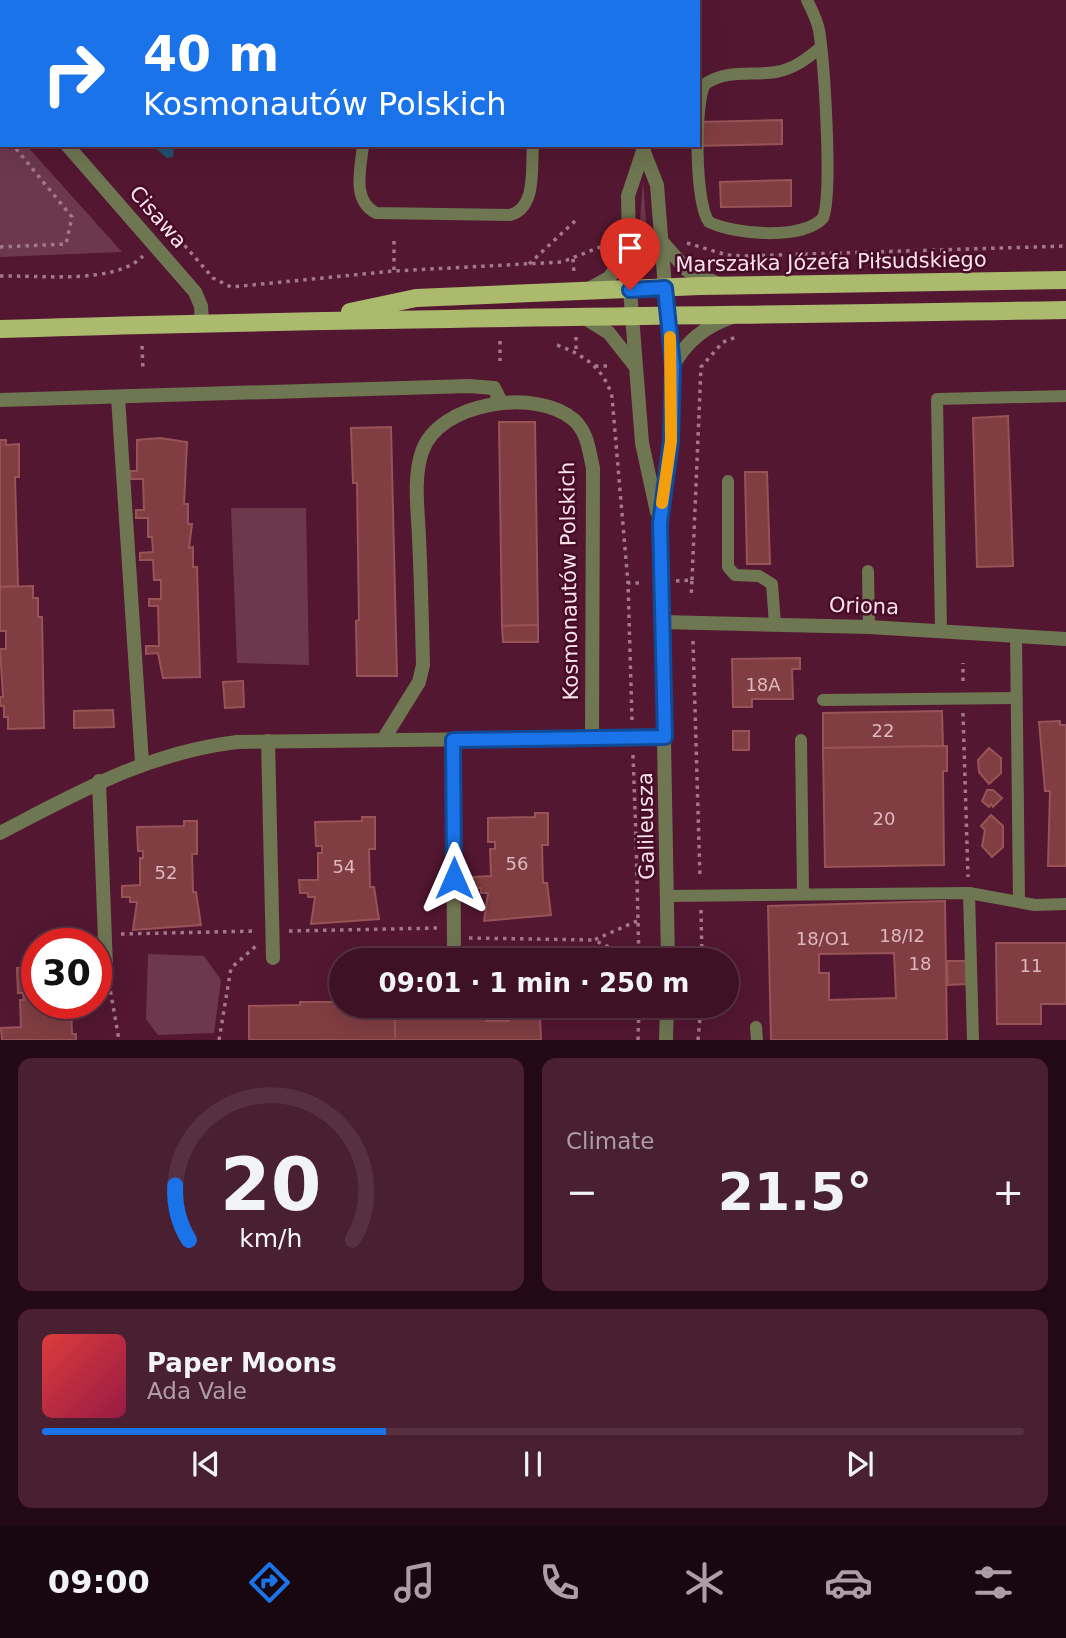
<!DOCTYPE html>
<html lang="en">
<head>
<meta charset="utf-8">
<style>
  body { margin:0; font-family:"DejaVu Sans",sans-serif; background:#491f32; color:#f1f3f6; height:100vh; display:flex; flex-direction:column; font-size:26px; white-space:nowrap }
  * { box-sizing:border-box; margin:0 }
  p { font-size:23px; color:#ad9da7 }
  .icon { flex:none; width:38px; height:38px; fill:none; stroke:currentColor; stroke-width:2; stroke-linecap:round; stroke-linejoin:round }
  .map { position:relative; height:1040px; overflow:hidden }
  .side { display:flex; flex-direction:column; gap:18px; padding:18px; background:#220914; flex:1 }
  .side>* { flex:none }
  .banner { position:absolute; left:0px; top:0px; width:700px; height:147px; box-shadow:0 7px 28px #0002,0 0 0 2px #573142; background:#1a73e8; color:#fff; overflow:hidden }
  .speed { position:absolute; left:21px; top:928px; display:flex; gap:14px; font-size:35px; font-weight:700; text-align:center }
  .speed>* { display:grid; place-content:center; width:91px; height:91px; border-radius:50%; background:#3e1125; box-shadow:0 7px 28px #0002,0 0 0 2px #573142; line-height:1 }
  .speed .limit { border:10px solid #d22; background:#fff; color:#111 }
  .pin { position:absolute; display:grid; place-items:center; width:60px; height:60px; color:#fff; margin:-72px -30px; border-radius:50% 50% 50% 0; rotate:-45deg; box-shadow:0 0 7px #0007 }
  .pin .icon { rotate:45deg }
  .me { position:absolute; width:77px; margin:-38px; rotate:0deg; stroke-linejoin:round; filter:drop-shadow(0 0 5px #0008) }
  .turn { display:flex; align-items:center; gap:24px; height:147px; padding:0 28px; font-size:32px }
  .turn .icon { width:91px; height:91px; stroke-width:2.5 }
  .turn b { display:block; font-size:49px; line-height:60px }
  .big { font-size:52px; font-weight:600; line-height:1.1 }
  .side .card { flex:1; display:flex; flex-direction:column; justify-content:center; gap:10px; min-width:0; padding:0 24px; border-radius:14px; background:#491f32 }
  .side .dial { align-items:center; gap:0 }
  .dial svg { height:182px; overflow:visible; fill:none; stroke:#573142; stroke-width:7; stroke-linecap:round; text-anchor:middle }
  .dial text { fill:#f1f3f6; stroke:none }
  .song { display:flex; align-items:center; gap:21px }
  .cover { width:84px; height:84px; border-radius:10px; background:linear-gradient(135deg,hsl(0 70% 55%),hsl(340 70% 35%)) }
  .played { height:7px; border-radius:4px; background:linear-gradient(90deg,#1a73e8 35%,#573142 35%) }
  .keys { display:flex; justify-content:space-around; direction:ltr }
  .heat { display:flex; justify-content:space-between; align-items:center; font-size:38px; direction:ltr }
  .side .tiles { flex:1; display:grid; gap:18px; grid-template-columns:1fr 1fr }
  .card:last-child { grid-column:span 2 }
  .trip { position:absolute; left:329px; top:948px; width:410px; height:70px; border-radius:35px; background:#3e1125; box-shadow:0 7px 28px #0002,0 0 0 2px #573142; font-weight:600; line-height:70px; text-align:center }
  .tabs { display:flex; height:112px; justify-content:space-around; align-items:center; background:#19070f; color:#ad9da7 }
  .tabs .icon { width:49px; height:49px }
  .tabs .on { color:#1a73e8 }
  .tabs b { font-size:32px; color:#f1f3f6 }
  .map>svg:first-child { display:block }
  .green { fill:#6d384c }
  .water { fill:#20526e }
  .building { fill:#803e42; stroke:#985356; stroke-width:2; fill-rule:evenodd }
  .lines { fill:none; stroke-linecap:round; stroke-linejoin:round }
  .path { stroke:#a37889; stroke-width:3.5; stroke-dasharray:3.5 5; stroke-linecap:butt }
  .service { stroke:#6f7652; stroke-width:12 }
  .minor { stroke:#6f7652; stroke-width:14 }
  .tertiary { stroke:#6f7652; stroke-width:14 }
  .primary { stroke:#acba6e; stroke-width:18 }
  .route-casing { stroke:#114b97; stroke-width:18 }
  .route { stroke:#1a73e8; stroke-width:12 }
  .slow { stroke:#f59e0b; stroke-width:12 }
  .labels { text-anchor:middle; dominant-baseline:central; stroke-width:5; stroke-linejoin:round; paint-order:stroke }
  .number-label { font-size:18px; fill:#dcb9bf }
  .street-label { font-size:21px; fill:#fae2e9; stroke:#470c27 }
</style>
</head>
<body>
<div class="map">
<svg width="1066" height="1040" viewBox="0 0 1066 1040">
  <rect width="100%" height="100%" fill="#531731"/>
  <g class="green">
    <path d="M0,116L2,145H26L122,252L0,257Z"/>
    <path d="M643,181L647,234H639Z"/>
    <path d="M231,508H306L309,665L237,663Z"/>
    <path d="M148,954L204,956L221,980L214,1033L158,1035L146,1019Z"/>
  </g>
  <path class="water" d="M152,145H174L173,157L167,158Z"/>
  <g class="building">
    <path d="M782,120V144L690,146L698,145V122Z"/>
    <path d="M791,180V206L721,207L720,182Z"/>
    <path d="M1008,416L1013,566L977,567L973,418Z"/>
    <path d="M499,422H535L538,625L502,626Z"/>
    <path d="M391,427L397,676H357L356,621L359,620L357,483H353L351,428Z"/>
    <path d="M160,438L187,442L184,504H188V524H192L189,548L193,547V567H197L200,677L163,678L158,653L146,654V646H159L158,606H149V599H161V580H154L153,560H140V553L153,552L152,537H148V518H136V510H144L143,479H130V471H137V440Z"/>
    <path d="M0,440H6V445L19,444V477H15L18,586L0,587Z"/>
    <path d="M745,472H767L770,564H747Z"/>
    <path d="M33,586V598H38V617H42L44,728L8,729V717H4V706H0V697H3L0,649H6V631H0V587Z"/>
    <path d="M538,625V642H503L502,626Z"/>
    <path d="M800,658V669H792L793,699H752V707H733L732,659Z"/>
    <path d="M243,681L244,707L225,708L223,682Z"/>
    <path d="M113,710L114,727L74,728V711Z"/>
    <path d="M942,711L943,746L823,748V713Z"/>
    <path d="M1060,721V725H1066V866H1048L1050,791H1045L1039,722Z"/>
    <rect x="733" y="731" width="16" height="19"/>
    <path d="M947,746V771H943L944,865L825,867L823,748Z"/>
    <path d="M989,748L1001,758V773L989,784L979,772L978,760Z"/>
    <path d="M987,790H993L1002,798L993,807L991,804L989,807L982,801Z"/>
    <path d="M535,813H548V845H542L543,883H547L551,915L484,921L488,893H481V888H472V877L491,876L490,849H495V842H488V818L535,817Z"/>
    <path d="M991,815L1003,826V847L992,857L982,846L985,830L981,826Z"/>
    <path d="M362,817H375V849H369L370,887H374L379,919L311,924L315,897H308V893H300L299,880H318V853H322V846H316L315,822L362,821Z"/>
    <path d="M184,821H197V854H192L193,892H196L201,925L133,930L137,902H130V897H122V886L140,885V858H143V851H138L137,827L184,826Z"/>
    <path d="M945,901L947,1040H771L768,906ZM894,953L896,998L829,1000V973H819V954Z"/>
    <path d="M996,943H1066V1004H1041V1024H997Z"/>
    <path d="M947,961H966L967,984L948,985Z"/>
    <path d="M17,968H37V1003H71L72,1034H76V1040H2L1,1028L21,1027L20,1000H24L23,993H18Z"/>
    <path d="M300,1002H341V1006H395V1040H249V1006L300,1005Z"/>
    <path d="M540,1016L541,1040H395V1019L486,1018V1021H509L508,1017Z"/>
  </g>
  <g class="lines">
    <g class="path">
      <path d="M87,2L90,0"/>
      <path d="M0,131L2,133"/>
      <path d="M167,235L172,231L213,278L231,287L394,271L562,262L613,242"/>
      <path d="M394,241V271"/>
      <path d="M687,243L727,255L743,256L1066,246"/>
      <path d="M0,247L66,244L72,217L13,145"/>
      <path d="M573,259L574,273"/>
      <path d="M529,264L575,221"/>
      <path d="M0,276C39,275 115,285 143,256"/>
      <path d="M576,337V352"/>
      <path d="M500,341V361"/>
      <path d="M557,345C584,355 604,368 612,397L628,583"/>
      <path d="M142,346L143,371"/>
      <path d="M595,366H612"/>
      <path d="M692,580L701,367L723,342L739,336"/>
      <path d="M676,581L692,580L691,598"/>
      <path d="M693,641L700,878"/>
      <path d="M963,681V663"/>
      <path d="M963,713L968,877"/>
      <path d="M632,720L628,583H644"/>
      <path d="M633,755L636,838H650"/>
      <path d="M636,838L639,961"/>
      <path d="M701,910L702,961"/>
      <path d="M637,921L594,940L638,961"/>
      <path d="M289,931L439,928"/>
      <path d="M121,934L257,931"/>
      <path d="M469,938L594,940"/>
      <path d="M109,983L119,1040"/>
      <path d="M219,1040L231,968L256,946"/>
      <path d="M638,1040L639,1006"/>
      <path d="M698,1040L701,1006"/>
    </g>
    <g class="service">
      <path d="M807,0C812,10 817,20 819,30C824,61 833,193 823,218C803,240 735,235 709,222C695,205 694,103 705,84C727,69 751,76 776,72C794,69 808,58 821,47"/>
      <path d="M180,2V0"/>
      <path d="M363,145C361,168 351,200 376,213L510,215C537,208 531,168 533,145"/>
      <path d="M728,481V567L735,575L759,576L772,584L775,624"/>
      <path d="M868,571L869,627"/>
      <path d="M941,630L937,399L1066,396"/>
      <path d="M1016,636L1019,902"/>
      <path d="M823,700L1015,698"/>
      <path d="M801,740L803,892"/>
      <path d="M969,893L973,1040"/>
      <path d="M668,896L969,893L1035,905L1066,904"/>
      <path d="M756,1027L757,1040"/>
    </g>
    <g class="minor">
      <path d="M660,2L661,0"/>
      <path d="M644,152L657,185L665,288"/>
      <path d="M663,243L687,270L716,283"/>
      <path d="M589,289L609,278L628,251"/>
      <path d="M630,290L628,196L645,145"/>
      <path d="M118,397L142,763"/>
      <path d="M0,400L469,386L494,388L501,402"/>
      <path d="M661,622L869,627L1066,639"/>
      <path d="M383,740L419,682L423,665C422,622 421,580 419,537C418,510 413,478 422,452C438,402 537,387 574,420C588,433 589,451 593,468L592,738"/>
      <path d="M453,740L454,959"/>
      <path d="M268,741L273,958"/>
      <path d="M99,781L106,967"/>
      <path d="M0,833C79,792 147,753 237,742L665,737"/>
    </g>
    <g class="tertiary">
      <path d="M0,69L2,71"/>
      <path d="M67,145L195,292L201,306L202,323"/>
      <path d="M665,288L673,366L671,441L660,523L668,961"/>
      <path d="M630,290L642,443L657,512"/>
      <path d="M582,316L609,333L635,366"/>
      <path d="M673,366C686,341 705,326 732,317"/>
      <path d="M666,1040L667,1006"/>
    </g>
    <g class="primary">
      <path d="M350,312L416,298L700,286L1066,280"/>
      <path d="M0,329C355,318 711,316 1066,310"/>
    </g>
  </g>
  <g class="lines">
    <defs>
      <path id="route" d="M454,878L453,740L665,737L660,523L671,441L673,366L665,288L630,290"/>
    </defs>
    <use href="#route" class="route-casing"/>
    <use href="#route" class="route"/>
    <path class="slow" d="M662,503L671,441L670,337"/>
  </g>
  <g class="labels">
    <g class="number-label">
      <text x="763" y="684">18A</text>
      <text x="883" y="730">22</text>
      <text x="884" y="818">20</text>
      <text x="517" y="863">56</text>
      <text x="344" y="866">54</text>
      <text x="166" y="872">52</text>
      <text x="902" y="935">18/I2</text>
      <text x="823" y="938">18/O1</text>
      <text x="920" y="963">18</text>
      <text x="1031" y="965">11</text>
    </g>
    <g class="street-label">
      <text transform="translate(158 217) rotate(49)">Cisawa</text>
      <text transform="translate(831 262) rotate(-1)">Marszałka Józefa Piłsudskiego</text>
      <text transform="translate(569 581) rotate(-91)">Kosmonautów Polskich</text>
      <text transform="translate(864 606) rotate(2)">Oriona</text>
      <text transform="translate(646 826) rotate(-91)">Galileusza</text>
    </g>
  </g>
</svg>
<div class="speed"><div class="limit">30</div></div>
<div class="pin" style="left:630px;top:290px;background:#d93025"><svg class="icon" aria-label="arrive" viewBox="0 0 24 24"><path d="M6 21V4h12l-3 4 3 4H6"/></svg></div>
<svg class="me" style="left:454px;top:878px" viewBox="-20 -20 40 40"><path d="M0-17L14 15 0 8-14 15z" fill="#1a73e8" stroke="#fff" stroke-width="4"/></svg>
<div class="trip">09:01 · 1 min · 250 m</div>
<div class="banner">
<div class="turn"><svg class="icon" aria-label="right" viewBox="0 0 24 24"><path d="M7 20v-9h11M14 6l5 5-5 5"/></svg><div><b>40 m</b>Kosmonautów Polskich</div></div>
</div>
</div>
<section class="side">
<div class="tiles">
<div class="card dial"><svg viewBox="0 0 100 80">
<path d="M14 69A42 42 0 1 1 86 69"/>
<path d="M14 69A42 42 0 0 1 8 45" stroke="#1a73e8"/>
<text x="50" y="56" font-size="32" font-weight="700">20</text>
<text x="50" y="72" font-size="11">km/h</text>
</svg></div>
<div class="card"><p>Climate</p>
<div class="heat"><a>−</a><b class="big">21.5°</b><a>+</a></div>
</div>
<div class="card">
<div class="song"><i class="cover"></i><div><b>Paper Moons</b><p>Ada Vale</p></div></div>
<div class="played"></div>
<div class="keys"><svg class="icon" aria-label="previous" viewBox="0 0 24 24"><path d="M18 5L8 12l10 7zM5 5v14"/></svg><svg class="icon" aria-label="pause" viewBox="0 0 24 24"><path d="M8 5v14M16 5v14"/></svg><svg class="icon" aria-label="next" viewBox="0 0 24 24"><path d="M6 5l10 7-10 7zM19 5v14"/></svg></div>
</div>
</div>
</section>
<nav class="tabs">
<b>09:00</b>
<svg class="icon on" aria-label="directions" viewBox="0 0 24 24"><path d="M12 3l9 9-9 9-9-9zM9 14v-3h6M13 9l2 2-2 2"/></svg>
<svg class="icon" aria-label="music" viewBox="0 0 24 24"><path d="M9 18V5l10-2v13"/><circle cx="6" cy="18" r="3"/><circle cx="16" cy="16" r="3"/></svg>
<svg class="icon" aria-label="phone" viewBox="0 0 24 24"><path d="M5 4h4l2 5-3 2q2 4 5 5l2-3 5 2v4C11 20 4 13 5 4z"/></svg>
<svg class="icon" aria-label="climate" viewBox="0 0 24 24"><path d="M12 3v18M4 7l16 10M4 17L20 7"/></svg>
<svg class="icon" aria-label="car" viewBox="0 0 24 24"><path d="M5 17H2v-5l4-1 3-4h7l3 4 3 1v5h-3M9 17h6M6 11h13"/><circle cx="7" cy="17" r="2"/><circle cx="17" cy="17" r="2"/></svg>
<svg class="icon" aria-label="filters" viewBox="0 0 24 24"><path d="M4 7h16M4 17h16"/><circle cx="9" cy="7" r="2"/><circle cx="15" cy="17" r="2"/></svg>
</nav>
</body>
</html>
